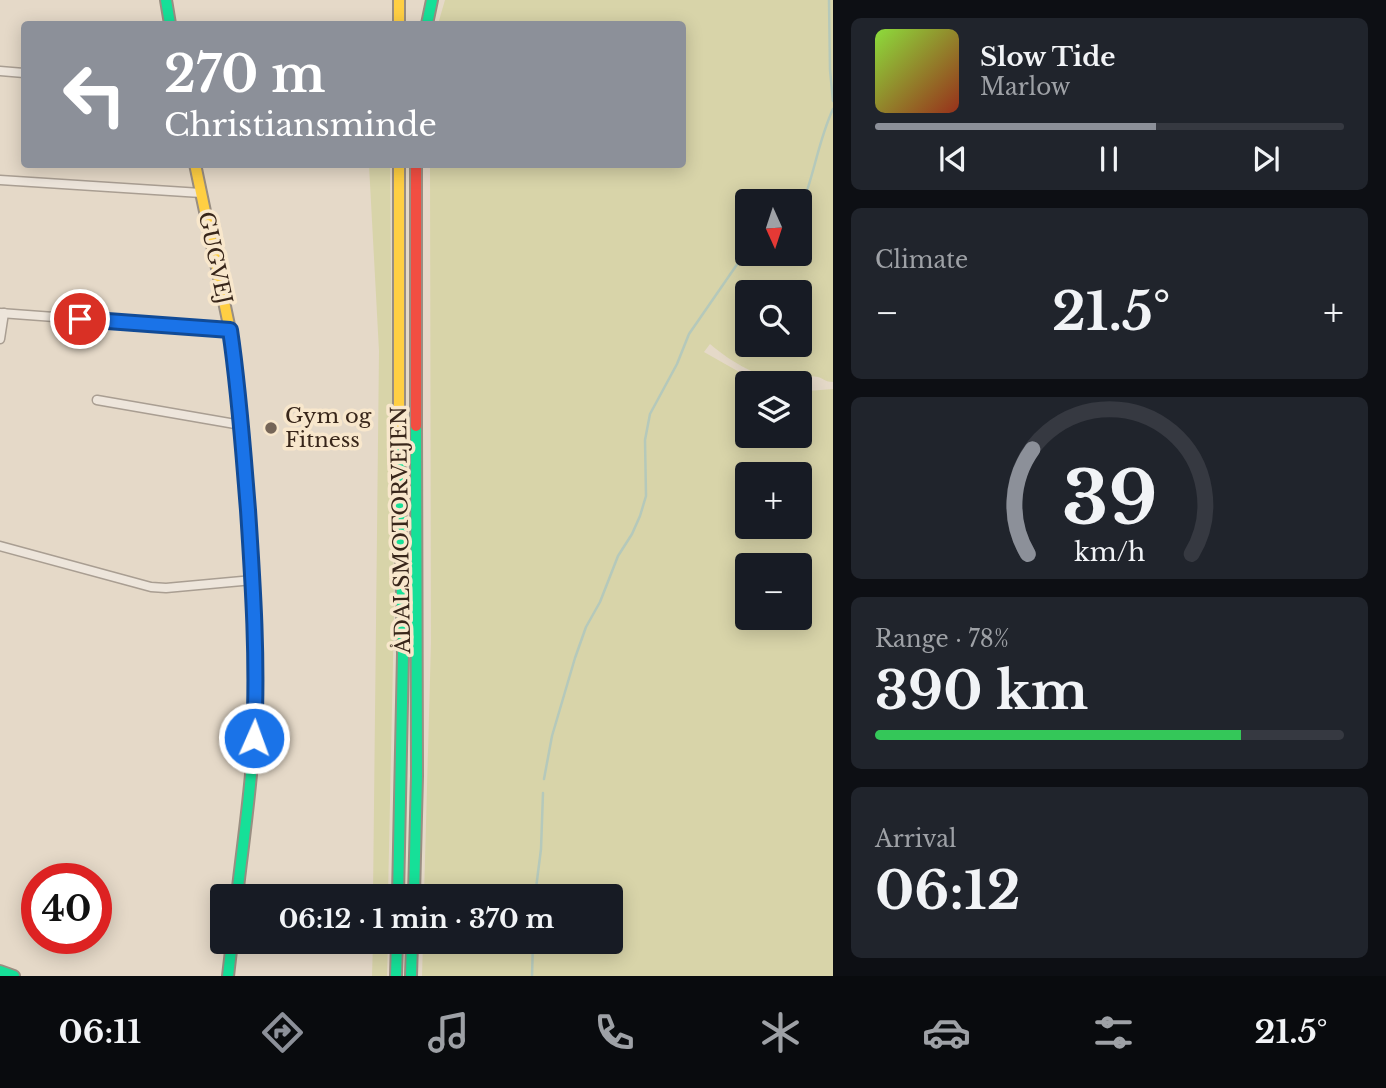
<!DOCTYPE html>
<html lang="en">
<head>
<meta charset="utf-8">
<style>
  body { margin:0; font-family:"Libre Baskerville",serif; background:#20242c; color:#f1f3f6; height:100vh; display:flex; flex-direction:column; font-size:26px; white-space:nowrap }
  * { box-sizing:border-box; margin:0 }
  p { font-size:23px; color:#9ea1a6 }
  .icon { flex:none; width:38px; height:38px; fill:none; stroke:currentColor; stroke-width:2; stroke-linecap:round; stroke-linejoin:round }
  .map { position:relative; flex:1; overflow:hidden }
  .side { display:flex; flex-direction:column; gap:18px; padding:18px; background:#0d0f14; width:553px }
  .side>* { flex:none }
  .hud { position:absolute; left:21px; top:21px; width:665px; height:147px; border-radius:7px; box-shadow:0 4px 18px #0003; background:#8c9099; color:#fff; overflow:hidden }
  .needle { width:46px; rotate:177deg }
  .fabs { position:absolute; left:735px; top:189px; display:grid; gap:14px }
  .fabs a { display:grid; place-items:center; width:77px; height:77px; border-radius:7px; background:#171b24; box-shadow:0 4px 18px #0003; font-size:35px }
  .speed { position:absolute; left:21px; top:863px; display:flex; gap:14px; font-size:35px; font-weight:700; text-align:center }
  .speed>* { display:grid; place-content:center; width:91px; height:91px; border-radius:50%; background:#171b24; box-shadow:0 4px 18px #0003; line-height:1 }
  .speed .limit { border:10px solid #d22; background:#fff; color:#111 }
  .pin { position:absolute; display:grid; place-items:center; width:60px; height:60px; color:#fff; margin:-30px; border:4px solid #fff; border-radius:50%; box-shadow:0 2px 7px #0007 }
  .me { position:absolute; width:77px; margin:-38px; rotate:2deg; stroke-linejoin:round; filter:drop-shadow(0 0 5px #0008) }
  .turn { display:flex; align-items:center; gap:24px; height:147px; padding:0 28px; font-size:32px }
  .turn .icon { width:91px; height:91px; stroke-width:2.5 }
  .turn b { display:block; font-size:49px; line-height:60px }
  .big { font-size:52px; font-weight:700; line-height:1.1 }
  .side .tile { flex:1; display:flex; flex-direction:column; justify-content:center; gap:10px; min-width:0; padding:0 24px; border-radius:10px; background:#20242c }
  .side .dial { align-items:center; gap:0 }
  .dial svg { height:182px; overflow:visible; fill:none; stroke:#363941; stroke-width:7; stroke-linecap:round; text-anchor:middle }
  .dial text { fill:#f1f3f6; stroke:none }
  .song { display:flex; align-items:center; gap:21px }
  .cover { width:84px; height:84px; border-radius:10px; background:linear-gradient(135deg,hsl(90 70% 55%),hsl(10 70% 35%)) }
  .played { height:7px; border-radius:4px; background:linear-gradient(90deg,#8c9099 60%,#363941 60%) }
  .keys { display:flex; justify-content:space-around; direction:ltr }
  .heat { display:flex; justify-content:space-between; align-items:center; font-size:38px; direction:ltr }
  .charge { height:10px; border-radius:5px; background:linear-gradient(90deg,#34c759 78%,#363941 0) }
  .trip { position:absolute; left:210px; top:884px; width:413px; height:70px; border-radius:7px; background:#171b24; box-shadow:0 4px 18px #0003; font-weight:700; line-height:70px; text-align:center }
  .tabs { display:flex; height:112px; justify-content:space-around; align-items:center; background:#090b0e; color:#9ea1a6 }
  .tabs .icon { width:49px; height:49px }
  .tabs .on { color:#8c9099 }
  .tabs b { font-size:32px; color:#f1f3f6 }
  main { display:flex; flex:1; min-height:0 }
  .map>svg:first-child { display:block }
  .green { fill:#d8d4a9; fill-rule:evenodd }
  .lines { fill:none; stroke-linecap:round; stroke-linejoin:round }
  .stream { stroke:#b5c9bb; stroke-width:2.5 }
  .street-casing { stroke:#a99e92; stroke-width:11 }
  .fast-casing { stroke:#998e82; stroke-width:14 }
  .slow-casing { stroke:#998e82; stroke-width:14 }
  .jam-casing { stroke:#998e82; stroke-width:14 }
  .street { stroke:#ede5db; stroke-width:8 }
  .fast { stroke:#16e098; stroke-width:10 }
  .slow { stroke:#ffcf43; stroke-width:10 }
  .jam { stroke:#f24e42; stroke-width:10 }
  .route-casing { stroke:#114b97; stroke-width:18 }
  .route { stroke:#1a73e8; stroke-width:12 }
  .poi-dot { fill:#756557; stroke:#f8e7cc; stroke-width:2.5 }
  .labels { text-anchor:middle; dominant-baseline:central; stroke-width:7; stroke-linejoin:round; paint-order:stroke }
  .street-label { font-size:21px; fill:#38261a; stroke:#f8e7cc }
  .poi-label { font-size:21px; fill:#38261a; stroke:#f8e7cc; text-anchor:start }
</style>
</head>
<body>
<main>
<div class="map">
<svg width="833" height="976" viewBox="0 0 833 976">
  <rect width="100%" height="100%" fill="#e5d9c8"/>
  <g class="green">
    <path d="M445,0H833V382C825,382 825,379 818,377C807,374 790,381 779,379C756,377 727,359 710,344L704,352L741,373L769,383H747V436H800V390L808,391L833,389V976H422L423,942H611V896H424L431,643L430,165L682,164V24H438ZM800,201V254H747V201ZM747,292H800V345H747ZM747,474H800V527H747ZM747,565H800V618H747Z"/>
    <path d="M369,165H390L394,613L388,896H373L379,351Z"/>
    <path d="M373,942H388L387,976H372Z"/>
  </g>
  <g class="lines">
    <g class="stream">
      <path d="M829,0L830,70L833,101"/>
      <path d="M800,210C814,177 818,141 833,109"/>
      <path d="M544,779L552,736L575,658L586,627L600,602L618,556L632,534L640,516L646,496L645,440L650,414L677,364L689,334L747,250"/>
      <path d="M535,896L541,849L543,793"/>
      <path d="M532,976L533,942"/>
    </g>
    <defs>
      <g id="street">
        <path d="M0,71L24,73"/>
        <path d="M0,180L201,193"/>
        <path d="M0,313L230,330"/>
        <path d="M0,339L4,313"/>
        <path d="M97,400L241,425"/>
        <path d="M0,546L151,587L166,588L253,580"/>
      </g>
      <g id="fast">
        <path d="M166,0L170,24"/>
        <path d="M427,24L432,0"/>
        <path d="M237,896C243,843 251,790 254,737C259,647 251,556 244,466"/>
        <path d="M398,896L403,654L399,438"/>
        <path d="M414,896L417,776L416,426"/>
        <path d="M0,971L14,976"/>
        <path d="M228,976L232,942"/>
        <path d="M396,976L397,942"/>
        <path d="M411,976L412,942"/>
      </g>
      <g id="slow">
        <path d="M399,0V24"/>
        <path d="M195,164L230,330L238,387L244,466"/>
        <path d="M399,164V438"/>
      </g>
      <path id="jam" d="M416,164V426"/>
    </defs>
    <use href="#street" class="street-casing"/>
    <use href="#fast" class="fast-casing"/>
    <use href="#slow" class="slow-casing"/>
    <use href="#jam" class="jam-casing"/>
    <use href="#street" class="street"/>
    <use href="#fast" class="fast"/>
    <use href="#slow" class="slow"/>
    <use href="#jam" class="jam"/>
  </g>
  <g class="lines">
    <defs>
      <path id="route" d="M80,319L230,330C239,390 243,449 248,510C253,586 258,662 254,738"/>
    </defs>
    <use href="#route" class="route-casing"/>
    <use href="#route" class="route"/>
  </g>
  <circle class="poi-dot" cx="271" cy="428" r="7"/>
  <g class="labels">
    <g class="street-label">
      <text transform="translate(215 258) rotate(78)">GUGVEJ</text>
      <text transform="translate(401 530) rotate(-91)">ÅDALSMOTORVEJEN</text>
    </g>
    <g class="poi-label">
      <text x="285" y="416">Gym og<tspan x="285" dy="24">Fitness</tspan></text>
    </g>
  </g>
</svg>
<div class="fabs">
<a><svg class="needle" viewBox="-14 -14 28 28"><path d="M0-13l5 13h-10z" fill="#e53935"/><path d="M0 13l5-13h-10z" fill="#9ea1a6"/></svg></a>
<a><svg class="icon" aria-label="search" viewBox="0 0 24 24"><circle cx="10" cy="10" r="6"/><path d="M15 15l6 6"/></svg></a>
<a><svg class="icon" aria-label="layers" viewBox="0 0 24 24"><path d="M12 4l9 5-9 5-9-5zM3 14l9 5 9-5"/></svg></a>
<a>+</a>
<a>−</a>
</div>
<div class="speed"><div class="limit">40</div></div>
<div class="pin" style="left:80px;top:319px;background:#d93025"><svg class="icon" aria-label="arrive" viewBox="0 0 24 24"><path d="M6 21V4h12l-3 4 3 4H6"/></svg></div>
<svg class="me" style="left:254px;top:738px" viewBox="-20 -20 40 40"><circle r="17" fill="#1a73e8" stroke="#fff" stroke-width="3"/><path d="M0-11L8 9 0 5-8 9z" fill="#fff"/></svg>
<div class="trip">06:12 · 1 min · 370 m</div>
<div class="hud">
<div class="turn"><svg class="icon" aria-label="left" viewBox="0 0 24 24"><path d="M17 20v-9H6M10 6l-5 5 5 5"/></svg><div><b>270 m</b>Christiansminde</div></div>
</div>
</div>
<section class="side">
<div class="tile">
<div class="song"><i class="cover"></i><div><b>Slow Tide</b><p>Marlow</p></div></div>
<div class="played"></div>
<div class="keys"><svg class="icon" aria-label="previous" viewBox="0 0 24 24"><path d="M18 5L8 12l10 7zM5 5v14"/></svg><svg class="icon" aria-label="pause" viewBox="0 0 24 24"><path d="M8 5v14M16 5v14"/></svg><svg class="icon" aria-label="next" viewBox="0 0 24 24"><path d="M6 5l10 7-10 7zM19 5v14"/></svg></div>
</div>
<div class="tile"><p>Climate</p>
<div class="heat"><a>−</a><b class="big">21.5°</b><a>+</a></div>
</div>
<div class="tile dial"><svg viewBox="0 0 100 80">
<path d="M14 69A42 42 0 1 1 86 69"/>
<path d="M14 69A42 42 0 0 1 16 23" stroke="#8c9099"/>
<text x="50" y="56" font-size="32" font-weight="700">39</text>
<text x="50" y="72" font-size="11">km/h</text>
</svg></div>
<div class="tile"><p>Range · 78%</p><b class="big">390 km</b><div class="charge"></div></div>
<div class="tile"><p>Arrival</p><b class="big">06:12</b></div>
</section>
</main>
<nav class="tabs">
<b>06:11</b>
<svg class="icon on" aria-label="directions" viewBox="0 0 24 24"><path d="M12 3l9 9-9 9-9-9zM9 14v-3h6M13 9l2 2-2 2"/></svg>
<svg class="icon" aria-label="music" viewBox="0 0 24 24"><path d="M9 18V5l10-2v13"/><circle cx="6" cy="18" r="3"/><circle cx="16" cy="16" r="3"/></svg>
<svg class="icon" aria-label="phone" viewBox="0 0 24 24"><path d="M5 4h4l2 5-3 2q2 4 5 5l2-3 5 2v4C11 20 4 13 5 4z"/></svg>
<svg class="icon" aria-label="climate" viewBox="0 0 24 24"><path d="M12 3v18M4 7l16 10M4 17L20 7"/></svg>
<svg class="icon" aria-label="car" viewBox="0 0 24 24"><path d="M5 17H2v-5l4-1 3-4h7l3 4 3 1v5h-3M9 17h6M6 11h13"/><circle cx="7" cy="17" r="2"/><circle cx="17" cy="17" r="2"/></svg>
<svg class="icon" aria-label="filters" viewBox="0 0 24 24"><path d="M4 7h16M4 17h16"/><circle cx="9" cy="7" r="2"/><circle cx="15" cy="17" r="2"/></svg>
<b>21.5°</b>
</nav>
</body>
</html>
